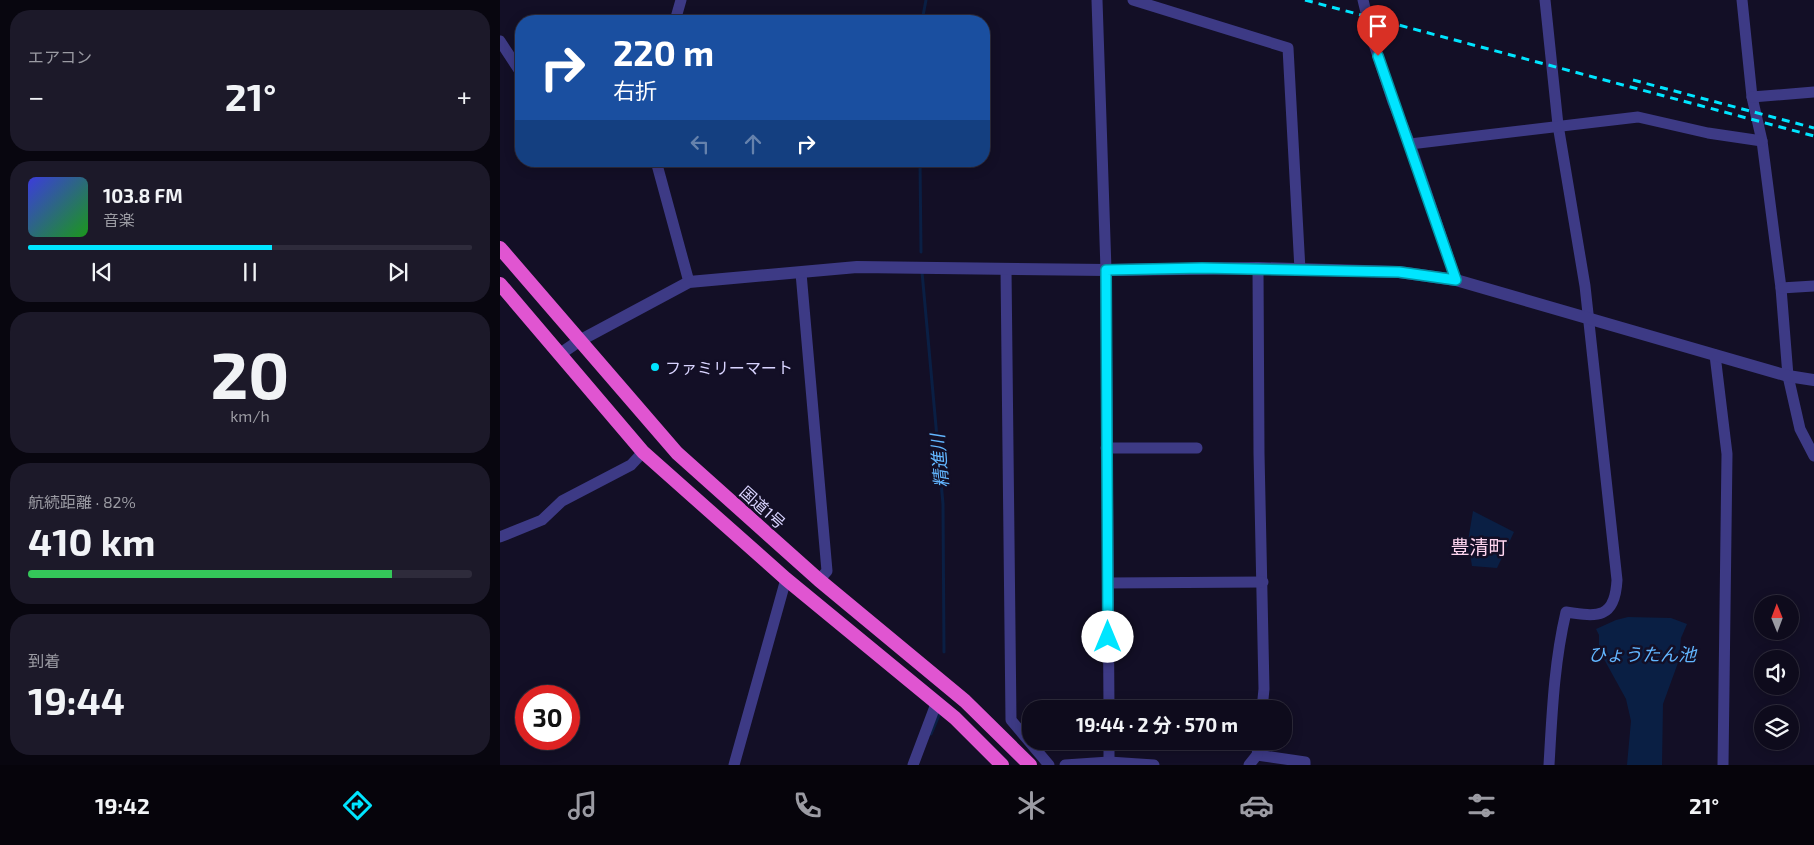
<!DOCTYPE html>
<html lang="ja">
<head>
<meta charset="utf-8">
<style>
  body { margin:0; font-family:"Exo 2","Noto Sans JP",sans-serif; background:#1c1929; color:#f1f3f6; height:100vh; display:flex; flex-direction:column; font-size:19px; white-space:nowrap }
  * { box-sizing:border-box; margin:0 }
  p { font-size:16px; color:#9b9ba3 }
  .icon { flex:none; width:28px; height:28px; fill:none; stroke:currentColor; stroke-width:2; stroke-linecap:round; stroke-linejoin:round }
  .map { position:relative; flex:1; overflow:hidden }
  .panel { display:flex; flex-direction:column; gap:10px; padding:10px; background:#08060f; width:500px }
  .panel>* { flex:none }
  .banner { position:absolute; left:15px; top:15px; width:475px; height:152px; border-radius:20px; box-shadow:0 2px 12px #0003,0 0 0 1px #2e2b3b; background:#1a4fa0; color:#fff; overflow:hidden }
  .needle { width:32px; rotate:359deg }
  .buttons { position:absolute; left:1254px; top:595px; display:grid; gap:10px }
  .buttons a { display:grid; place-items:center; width:45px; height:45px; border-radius:50%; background:#0e0b1c; box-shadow:0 2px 12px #0003,0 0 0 1px #2e2b3b; font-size:25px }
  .speed { position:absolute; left:15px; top:685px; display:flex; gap:10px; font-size:25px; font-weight:700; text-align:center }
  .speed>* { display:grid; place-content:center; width:65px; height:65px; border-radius:50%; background:#0e0b1c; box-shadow:0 2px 12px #0003,0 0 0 1px #2e2b3b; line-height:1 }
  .speed .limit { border:8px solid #d22; background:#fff; color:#111 }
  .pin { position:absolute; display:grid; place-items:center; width:42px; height:42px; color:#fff; margin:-51px -21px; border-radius:50% 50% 50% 0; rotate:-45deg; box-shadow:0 0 5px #0007 }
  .pin .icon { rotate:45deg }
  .me { position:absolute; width:55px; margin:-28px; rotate:0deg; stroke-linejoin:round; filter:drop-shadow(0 0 4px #0008) }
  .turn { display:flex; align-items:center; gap:18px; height:105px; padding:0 15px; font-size:22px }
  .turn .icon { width:65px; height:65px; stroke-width:2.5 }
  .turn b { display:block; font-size:35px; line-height:42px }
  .lanes { display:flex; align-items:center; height:48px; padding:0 15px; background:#0003; justify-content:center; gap:25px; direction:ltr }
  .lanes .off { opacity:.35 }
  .big { font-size:38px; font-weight:700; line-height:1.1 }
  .panel .widget { flex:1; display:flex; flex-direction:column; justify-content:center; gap:8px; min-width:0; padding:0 18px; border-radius:20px; background:#1c1929 }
  .panel .dial { align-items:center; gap:0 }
  .dial b { font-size:65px; line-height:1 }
  .song { display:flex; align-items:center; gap:15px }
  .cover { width:60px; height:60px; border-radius:8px; background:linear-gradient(135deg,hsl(240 70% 55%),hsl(120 70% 35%)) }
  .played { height:5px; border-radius:2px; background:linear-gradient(90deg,#00e5ff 55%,#2e2b3b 55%) }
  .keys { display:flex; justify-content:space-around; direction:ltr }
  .heat { display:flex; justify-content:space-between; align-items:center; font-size:28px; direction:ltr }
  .charge { height:8px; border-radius:4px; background:linear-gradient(90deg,#34c759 82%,#2e2b3b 0) }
  .trip { position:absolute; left:522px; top:700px; width:270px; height:50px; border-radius:20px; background:#0e0b1c; box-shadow:0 2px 12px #0003,0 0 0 1px #2e2b3b; font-weight:700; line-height:50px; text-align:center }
  .dock { display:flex; height:80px; justify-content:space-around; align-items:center; background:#06040b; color:#9b9ba3 }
  .dock .icon { width:35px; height:35px }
  .dock .active { color:#00e5ff }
  .dock b { font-size:22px; color:#f1f3f6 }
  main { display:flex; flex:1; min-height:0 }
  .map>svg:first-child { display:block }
  .water { fill:#0a1f44 }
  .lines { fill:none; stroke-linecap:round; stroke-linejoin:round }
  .stream { stroke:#0a1f44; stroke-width:3 }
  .minor { stroke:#3d3a85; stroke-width:11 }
  .tertiary { stroke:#3d3a85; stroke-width:12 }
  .trunk { stroke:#e055d1; stroke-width:14 }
  .rail { stroke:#00e5ff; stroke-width:3; stroke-dasharray:8 6; stroke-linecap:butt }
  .route-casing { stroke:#0095a6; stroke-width:12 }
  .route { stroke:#00e5ff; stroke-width:9 }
  .poi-dot { fill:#00e5ff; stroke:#130f26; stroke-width:2 }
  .labels { text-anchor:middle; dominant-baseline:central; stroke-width:5; stroke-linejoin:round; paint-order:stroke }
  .poi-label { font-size:16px; fill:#d9d4ff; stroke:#130f26; text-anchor:start }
  .street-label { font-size:16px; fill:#d9d4ff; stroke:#130f26 }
  .water-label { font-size:18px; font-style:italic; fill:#62b6ff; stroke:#130f26 }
  .quarter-label { font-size:19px; fill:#ffd6f0; stroke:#130f26 }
</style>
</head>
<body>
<main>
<section class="panel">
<div class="widget"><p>エアコン</p>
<div class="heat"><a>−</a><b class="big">21°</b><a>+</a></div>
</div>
<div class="widget">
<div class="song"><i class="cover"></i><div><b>103.8 FM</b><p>音楽</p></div></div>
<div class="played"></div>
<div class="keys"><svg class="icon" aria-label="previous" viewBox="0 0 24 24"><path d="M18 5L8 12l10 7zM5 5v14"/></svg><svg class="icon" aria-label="pause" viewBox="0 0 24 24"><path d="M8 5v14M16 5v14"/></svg><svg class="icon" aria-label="next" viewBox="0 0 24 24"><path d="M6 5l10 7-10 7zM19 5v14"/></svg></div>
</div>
<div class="widget dial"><b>20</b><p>km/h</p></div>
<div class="widget"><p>航続距離 · 82%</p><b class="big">410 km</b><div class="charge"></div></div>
<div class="widget"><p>到着</p><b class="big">19:44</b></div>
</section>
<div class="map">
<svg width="1314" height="765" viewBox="0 0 1314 765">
  <rect width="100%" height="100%" fill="#130f26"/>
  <g class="water">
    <path d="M973,511L1014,532L997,568L972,566L968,541Z"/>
    <path d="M1128,617L1171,618L1187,624L1181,638L1179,660L1163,704L1162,765H1127L1131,721L1126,699L1099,650V635L1096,629L1116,620Z"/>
  </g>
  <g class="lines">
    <g class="stream">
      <path d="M422,21L426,0"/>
      <path d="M420,161L421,252"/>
      <path d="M422,272L443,504L444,652"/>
      <path d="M431,734L440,713"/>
    </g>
    <g class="minor">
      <path d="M597,0L606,270L609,709"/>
      <path d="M633,0L788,48L800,270"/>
      <path d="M863,0L873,41L893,102L910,144L956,280"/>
      <path d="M1045,0L1058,125L1085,286L1117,580C1115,619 1098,617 1066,612C1054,663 1052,714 1049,765"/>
      <path d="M1242,0L1252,97L1262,141L1281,288L1288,376L1300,429L1314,456"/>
      <path d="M175,21L181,0"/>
      <path d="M0,41L21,73"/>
      <path d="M1252,97L1314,92"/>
      <path d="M910,144L1138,117L1208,133L1262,141"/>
      <path d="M156,161L189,282"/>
      <path d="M758,268L759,453L764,689L762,709"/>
      <path d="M506,269L511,720L549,765"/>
      <path d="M301,273L327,571L319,580"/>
      <path d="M1281,288L1314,286"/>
      <path d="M1215,355L1227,454L1223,765"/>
      <path d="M606,448H697"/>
      <path d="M0,537L42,520L62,501L131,465L143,452"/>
      <path d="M608,583L763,582"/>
      <path d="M609,741V762"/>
      <path d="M757,755L805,762V765"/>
      <path d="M234,765L286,579"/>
      <path d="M413,765L436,704"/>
      <path d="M565,765L609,762L654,765"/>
      <path d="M749,765L757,755L759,741"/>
    </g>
    <path class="tertiary" d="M60,354L79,341L189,282L357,267L606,270L758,268L899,272L956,280L1215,355L1288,376L1314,380"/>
    <g class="trunk">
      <path d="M0,248L177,453L319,580L465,701L530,765"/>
      <path d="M0,284L143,452L286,579L455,718L502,765"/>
    </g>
    <g class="rail">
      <path d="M805,0L1314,136"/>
      <path d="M1133,80L1314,128"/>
    </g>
  </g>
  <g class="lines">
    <defs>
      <path id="route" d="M608,637L606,270L702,268L899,272L956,280L878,56"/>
    </defs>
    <use href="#route" class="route-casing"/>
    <use href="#route" class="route"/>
  </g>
  <circle class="poi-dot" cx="155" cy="367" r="5"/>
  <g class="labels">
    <g class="poi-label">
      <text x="165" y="367">ファミリーマート</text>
    </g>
    <g class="street-label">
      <text transform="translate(263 507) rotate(42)">国道1号</text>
    </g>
    <g class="water-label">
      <text transform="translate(439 461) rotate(-95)">精進川</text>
      <text x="1142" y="654">ひょうたん池</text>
    </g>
    <g class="quarter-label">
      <text x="979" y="546">豊清町</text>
    </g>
  </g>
</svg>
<div class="buttons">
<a><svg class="needle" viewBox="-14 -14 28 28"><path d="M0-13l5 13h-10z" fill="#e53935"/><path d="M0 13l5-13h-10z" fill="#9b9ba3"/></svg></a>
<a><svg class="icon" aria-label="sound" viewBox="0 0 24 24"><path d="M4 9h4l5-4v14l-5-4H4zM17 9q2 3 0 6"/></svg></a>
<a><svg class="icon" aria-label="layers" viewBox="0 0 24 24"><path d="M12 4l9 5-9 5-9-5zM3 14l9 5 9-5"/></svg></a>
</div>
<div class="speed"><div class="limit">30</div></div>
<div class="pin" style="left:878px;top:56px;background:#d93025"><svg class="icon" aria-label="arrive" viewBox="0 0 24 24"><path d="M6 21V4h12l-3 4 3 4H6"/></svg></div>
<svg class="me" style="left:608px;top:637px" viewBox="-20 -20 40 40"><circle r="19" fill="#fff"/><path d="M0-13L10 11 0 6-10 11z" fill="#00e5ff"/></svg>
<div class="trip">19:44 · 2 分 · 570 m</div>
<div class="banner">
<div class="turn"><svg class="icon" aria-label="right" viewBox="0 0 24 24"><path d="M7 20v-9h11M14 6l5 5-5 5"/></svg><div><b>220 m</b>右折</div></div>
<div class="lanes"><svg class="icon off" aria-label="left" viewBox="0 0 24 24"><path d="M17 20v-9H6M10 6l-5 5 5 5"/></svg><svg class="icon off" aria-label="ahead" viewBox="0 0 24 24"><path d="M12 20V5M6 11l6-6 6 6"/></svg><svg class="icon" aria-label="right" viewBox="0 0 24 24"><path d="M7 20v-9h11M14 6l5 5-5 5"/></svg></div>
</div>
</div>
</main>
<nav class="dock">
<b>19:42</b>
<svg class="icon active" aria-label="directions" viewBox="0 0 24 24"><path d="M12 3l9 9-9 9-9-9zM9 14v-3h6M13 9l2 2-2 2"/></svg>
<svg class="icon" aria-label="music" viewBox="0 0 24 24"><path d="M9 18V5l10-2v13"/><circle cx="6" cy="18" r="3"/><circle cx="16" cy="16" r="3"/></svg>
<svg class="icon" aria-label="phone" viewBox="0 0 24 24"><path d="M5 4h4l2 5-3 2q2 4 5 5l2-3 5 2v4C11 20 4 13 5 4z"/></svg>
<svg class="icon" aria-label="climate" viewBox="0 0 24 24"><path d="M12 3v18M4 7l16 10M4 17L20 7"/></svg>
<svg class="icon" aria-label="car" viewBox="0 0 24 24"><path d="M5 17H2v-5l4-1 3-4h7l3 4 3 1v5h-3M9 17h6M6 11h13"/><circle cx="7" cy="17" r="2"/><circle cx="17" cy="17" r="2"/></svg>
<svg class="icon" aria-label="filters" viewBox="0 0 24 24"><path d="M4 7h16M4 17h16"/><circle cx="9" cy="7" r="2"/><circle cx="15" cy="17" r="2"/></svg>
<b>21°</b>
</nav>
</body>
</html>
